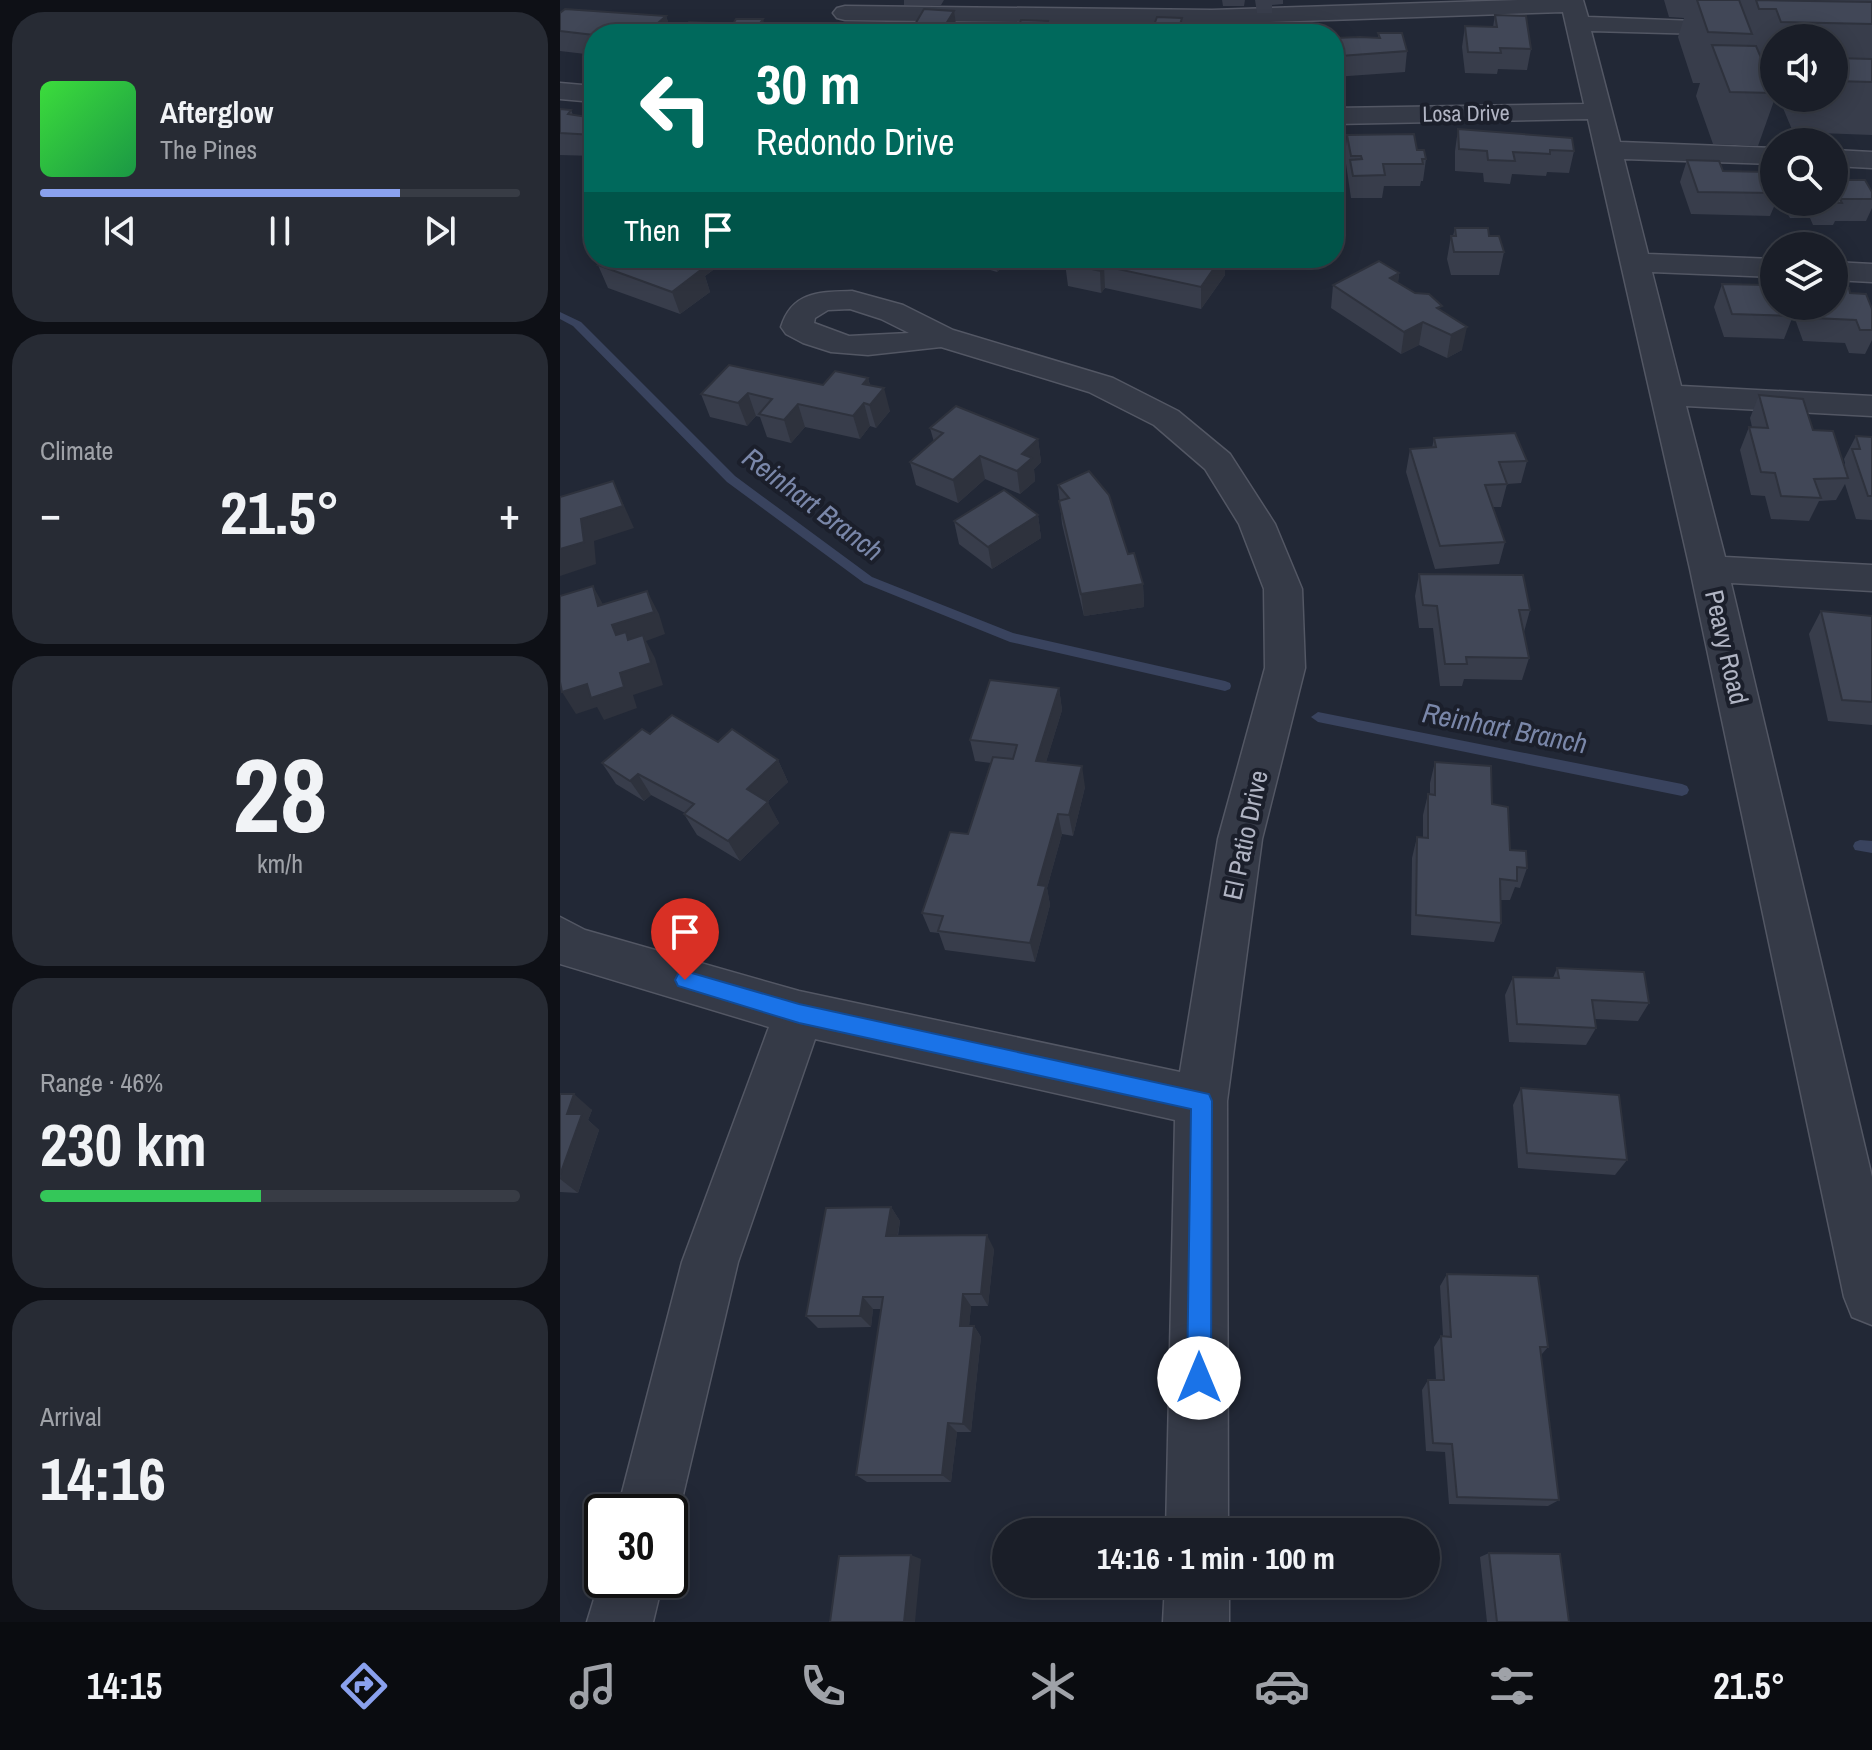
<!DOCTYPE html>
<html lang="en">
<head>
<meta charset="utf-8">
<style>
  body { margin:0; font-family:"Archivo Narrow",sans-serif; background:#272b34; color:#f1f3f6; height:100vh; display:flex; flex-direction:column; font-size:30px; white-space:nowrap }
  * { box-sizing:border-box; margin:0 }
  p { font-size:26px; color:#9fa2a8 }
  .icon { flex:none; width:44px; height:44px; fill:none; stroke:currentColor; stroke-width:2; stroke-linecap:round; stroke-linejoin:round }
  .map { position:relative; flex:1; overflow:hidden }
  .panel { display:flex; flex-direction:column; gap:12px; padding:12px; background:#0e1016; width:560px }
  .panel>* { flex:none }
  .hud { position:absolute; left:24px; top:24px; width:760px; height:244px; border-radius:32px; box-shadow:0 4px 20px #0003,0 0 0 2px #383c45; background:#00695c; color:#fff; overflow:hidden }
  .fabs { position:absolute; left:1200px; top:24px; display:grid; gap:16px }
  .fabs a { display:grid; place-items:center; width:88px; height:88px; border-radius:50%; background:#1a1e28; box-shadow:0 4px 20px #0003,0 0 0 2px #383c45; font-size:40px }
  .speed { position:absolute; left:24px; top:1494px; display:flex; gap:16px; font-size:40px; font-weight:700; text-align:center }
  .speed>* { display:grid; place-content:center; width:104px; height:104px; border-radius:50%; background:#1a1e28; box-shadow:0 4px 20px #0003,0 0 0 2px #383c45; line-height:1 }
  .speed .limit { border:4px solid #111; border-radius:12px; background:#fff; color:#111 }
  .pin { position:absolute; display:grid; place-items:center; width:68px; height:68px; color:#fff; margin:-82px -34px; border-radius:50% 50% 50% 0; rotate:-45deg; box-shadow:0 0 8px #0007 }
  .pin .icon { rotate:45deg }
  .me { position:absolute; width:88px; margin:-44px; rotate:0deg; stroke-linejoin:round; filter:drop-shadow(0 0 6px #0008) }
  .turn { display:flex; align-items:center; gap:28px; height:168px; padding:0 40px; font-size:36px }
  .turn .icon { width:104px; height:104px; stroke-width:2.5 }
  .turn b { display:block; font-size:56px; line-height:68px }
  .then { display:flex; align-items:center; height:76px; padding:0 40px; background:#0003; gap:16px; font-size:30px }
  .big { font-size:60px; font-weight:700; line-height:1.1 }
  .panel .card { flex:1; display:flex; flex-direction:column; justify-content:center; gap:12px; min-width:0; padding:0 28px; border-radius:32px; background:#272b34 }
  .panel .dial { align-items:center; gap:0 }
  .dial b { font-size:104px; line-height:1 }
  .song { display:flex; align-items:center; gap:24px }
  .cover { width:96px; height:96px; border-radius:12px; background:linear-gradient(135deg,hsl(120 70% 55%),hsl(140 70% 35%)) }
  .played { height:8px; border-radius:4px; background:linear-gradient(90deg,#8aa1ee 75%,#383c45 75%) }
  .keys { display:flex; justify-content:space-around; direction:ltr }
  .heat { display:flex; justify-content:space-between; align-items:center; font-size:44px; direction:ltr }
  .charge { height:12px; border-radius:6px; background:linear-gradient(90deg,#34c759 46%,#383c45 0) }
  .trip { position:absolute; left:432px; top:1518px; width:448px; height:80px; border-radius:40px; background:#1a1e28; box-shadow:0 4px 20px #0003,0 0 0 2px #383c45; font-weight:700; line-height:80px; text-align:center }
  .menu { display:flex; height:128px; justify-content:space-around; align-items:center; background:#0a0c10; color:#9fa2a8 }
  .menu .icon { width:56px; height:56px }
  .menu .selected { color:#8aa1ee }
  .menu b { font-size:36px; color:#f1f3f6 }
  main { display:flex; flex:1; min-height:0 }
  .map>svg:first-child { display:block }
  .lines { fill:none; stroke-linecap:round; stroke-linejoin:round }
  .stream { fill:#39435e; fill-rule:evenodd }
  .minor-casing { stroke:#535764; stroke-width:3 }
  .minor { fill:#353a47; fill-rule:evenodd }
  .wall { fill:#383d4b }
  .shaded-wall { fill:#2e323d }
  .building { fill:#414757; stroke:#2e323d; stroke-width:2 }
  .route { fill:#1a73e8; stroke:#114b97; stroke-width:2 }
  .labels { text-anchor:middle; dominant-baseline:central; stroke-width:8; stroke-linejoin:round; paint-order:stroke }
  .far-street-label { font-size:22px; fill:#b0b4c3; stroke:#1b1f2b }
  .street-label { font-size:26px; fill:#b0b4c3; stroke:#1b1f2b }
  .water-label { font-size:28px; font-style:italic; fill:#7a87a9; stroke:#1b1f2b }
</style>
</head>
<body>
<main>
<section class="panel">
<div class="card">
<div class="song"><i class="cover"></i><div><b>Afterglow</b><p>The Pines</p></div></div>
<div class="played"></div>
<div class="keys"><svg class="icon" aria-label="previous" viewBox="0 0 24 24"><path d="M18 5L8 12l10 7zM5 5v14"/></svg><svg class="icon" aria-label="pause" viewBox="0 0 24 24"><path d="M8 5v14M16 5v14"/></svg><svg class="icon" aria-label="next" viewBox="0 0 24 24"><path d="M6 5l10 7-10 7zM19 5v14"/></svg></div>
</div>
<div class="card"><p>Climate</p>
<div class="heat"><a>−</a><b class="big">21.5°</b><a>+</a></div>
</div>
<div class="card dial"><b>28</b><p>km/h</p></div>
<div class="card"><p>Range · 46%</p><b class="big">230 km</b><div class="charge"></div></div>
<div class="card"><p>Arrival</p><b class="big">14:16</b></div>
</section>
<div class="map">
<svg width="1312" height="1622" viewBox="0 0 1312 1622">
  <rect width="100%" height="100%" fill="#222836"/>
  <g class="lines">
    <g class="stream">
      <path d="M0,312L21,322L175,476L312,577L453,633L665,681L670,683L671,686L670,689L665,691L450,642L304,583L167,482L13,326L0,319Z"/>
      <path d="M758,712L1122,784L1127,786L1129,790L1127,794L1122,796L758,722L751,717Z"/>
      <path d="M1300,840L1312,841V853L1295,850L1293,846L1295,842Z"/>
    </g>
    <defs>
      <g id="minor">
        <path d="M958,0H1023L1028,17L1189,23L1193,28L1189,33L1181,35L1031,31L1060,142L1214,148V164L1064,159L1088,254L1214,259V277L1092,272L1121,386L1312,396V416L1126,406L1165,557L1312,565V591L1171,583L1312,1177V1325L1292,1317L1284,1297L1130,569L1028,119L774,124V108L1024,104L1003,12L652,24L285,20L277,18L273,13L277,8L285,6L652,10Z"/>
        <path d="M0,83L34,86V102L0,99Z"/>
        <path d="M1274,150L1312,152V168L1274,166Z"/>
        <path d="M1274,262L1312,264V282L1274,280Z"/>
        <path d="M292,291L343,305L393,330L553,378L618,411L670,454L715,524L742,589L745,668L702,839L667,1101L668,1532H606L615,1120L255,1039L178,1262L119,1512L110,1534V1512H57L122,1262L209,1027L0,964V917L25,930L239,991L620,1072L658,839L705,668L704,589L679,524L645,469L594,425L529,392L381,347L308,355L271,352L243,343L226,334L221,327C232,291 260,292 292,291ZM290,309L321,319L349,333L289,336L254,323L255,318L268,310Z"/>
        <path d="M42,1573V1580H103L93,1622H27Z"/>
        <path d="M605,1584H669V1622H603Z"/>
      </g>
    </defs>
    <use href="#minor" class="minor-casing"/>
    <use href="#minor" class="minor"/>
  </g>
  <g class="wall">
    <path d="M344,0H384L381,5H344Z"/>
    <path d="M662,0H693H685L684,6H663Z"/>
    <path d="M695,0H723V4L712,5V13H697Z"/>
    <path d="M1104,0H1312V135L1233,132L1223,108L1226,98H1274V38H1214V73L1207,72L1214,88L1215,98L1198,146L1153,144L1136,96L1140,83H1133L1118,37L1124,18L1109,17Z"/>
    <path d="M0,13L106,16L112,34H34V55L0,51Z"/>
    <path d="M935,15L971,49L967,70L938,69L937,74L905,73L902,47L905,26L933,27Z"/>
    <path d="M818,33L847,51L845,72L774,77V38H818Z"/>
    <path d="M0,109L11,110L13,115L34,118V156L0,155Z"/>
    <path d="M898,129L1014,151L1009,173L987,172L986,176L952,174L950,184L924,182L923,173L895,171V151Z"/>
    <path d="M787,135L857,150L866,159L863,181H861L860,186H824L822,198H791L785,157Z"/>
    <path d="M1127,160L1163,171L1210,173L1214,162V202H1216L1210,216L1131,214L1120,182Z"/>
    <path d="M1280,180L1312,192V208L1306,221H1275L1273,225H1253L1250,218H1230L1221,202H1274Z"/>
    <path d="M895,228L929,236L944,252L939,275H891L887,259L891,236H893Z"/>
    <path d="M169,258L145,276L150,292L120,314L48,288L38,265Z"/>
    <path d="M363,258H453L437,272L390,258L385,263Z"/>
    <path d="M505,263L665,275L641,309L545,288L541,293L508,286Z"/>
    <path d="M839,273L838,283L881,310L902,350L887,358L859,345L841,354L771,308L773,285Z"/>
    <path d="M1162,284L1209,290L1233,316L1224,339L1164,337L1154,307Z"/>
    <path d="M1290,293L1312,309V340L1305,354L1289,353L1285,343L1243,341L1231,308L1232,306H1274Z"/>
    <path d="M308,378L310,385L330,411L316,428L310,426L300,439L245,427L231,443L207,437L200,417L196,416L187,426L150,417L141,394L263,385Z"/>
    <path d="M1199,395L1253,430L1284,466L1285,463L1284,459L1296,436L1312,437V520L1296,519L1285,484L1276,500L1259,501L1249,521L1211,519L1205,496L1191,495L1180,450L1189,427H1192L1190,418Z"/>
    <path d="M370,428L478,439L481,462L474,469L475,481L460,494L425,479L398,503L356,485L350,462L374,442Z"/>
    <path d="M874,438L967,461L961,483L947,484L941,507H933L945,542L939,564L875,569L846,472L850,449L872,448Z"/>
    <path d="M498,485L568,554L583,584L584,607L524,616L502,524Z"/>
    <path d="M478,515L481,538L432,569L399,544L394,521Z"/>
    <path d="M859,574L970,610L964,632L969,658L962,680L904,679L902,686H880L873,628H859L855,596Z"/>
    <path d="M1261,611L1312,616V725L1268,721L1249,634Z"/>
    <path d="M499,688L502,710L486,762L525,787L513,836L502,834L487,888L490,905L475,962L385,950L379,933L370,932L362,913L408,834L431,763L415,761L410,740Z"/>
    <path d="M90,734L158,742L218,760L228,782L207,802L219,823L180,861L137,835L124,814L125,813L91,795L84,801L56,784L42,763Z"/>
    <path d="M875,762L932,804L950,850L967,868L960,888L955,887L950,900H941V923L934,942L851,935L852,858L857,837H863V815L868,794H870V783Z"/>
    <path d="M997,968L1089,1003L1078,1021L1035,1019L1036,1028L1026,1045L949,1042L945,995L953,977L993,978Z"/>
    <path d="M961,1088L1067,1160L1055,1175L958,1168L953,1105Z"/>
    <path d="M0,1094L32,1110L28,1120L39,1130L18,1193L0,1192Z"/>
    <path d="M331,1207L340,1221L338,1236L434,1249L428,1306H411L409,1326H414L421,1337L411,1432H397L391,1482H307L296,1475L321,1309H313L311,1327L258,1328L246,1316Z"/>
    <path d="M887,1274L988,1347L981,1355L999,1500L988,1506L889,1504L885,1452L866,1451L862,1390L868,1380H876L874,1347L881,1336H883L880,1286Z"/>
    <path d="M929,1553L1009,1622H927L920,1557Z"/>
  </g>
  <g class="shaded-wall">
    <path d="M394,11L397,31L395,34H381Z"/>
    <path d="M106,16L112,34H93L91,29Z"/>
    <path d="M622,18V34H617Z"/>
    <path d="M203,19L207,34H193Z"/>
    <path d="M62,26L65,34H52Z"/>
    <path d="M132,258H169L145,276L150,292L120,314L112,292L131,266Z"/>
    <path d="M435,258H453L437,272Z"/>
    <path d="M661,258H665V275L641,309V287Z"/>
    <path d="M544,266L545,288L541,293L540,271Z"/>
    <path d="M839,273L836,296L830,278Z"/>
    <path d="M863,322L859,345L841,354L844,332Z"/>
    <path d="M907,327L902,350L887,358L891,335Z"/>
    <path d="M308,378L314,400L324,388L330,411L316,428L303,384Z"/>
    <path d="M188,393L196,416L187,426L178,403Z"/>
    <path d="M304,403L310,426L300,439L293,416Z"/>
    <path d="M238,404L245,427L231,443L224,420Z"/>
    <path d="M478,439L481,462L474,469L475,481L460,494L457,471L462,454Z"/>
    <path d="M420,456L425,479L398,503L393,480Z"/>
    <path d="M53,481L74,528L34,541L36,564L0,576V549L21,519Z"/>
    <path d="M478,515L481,538L432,569L428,547Z"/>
    <path d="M583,584L584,607L524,616L521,594Z"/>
    <path d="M33,586L45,608L38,606Z"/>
    <path d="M87,591L99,614L105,634L86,641L95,658L103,685L73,695L77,708L44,720L37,707L16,714L2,692L60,673L73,645L56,635L52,625Z"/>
    <path d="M499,688L502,710L480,782L476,761Z"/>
    <path d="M218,760L228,782L198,810L187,789Z"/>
    <path d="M522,766L525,787L513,836L509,815Z"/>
    <path d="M78,774L91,795L84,801L70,781Z"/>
    <path d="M208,802L219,823L180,861L168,841Z"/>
    <path d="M498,814L502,834L487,888L490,905L475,962L470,943L478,885Z"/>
    <path d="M14,1094L32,1110L28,1120L39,1130L18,1193L0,1179L7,1114Z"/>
    <path d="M331,1207L340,1221L335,1249L326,1236Z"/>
    <path d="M427,1235L434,1249L428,1306L421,1294Z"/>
    <path d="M403,1294L411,1306L408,1338L400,1326Z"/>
    <path d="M303,1297L313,1309L311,1327L300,1316Z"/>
    <path d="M414,1326L421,1337L411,1432L403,1424Z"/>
    <path d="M388,1423L397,1432L391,1482L382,1475Z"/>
    <path d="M351,1555L361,1559L355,1622H344Z"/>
  </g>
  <g class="building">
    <path d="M1137,0H1179L1192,34L1148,32Z"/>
    <path d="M1196,0L1312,2V24L1221,22L1216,9H1199Z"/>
    <path d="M5,9L106,16L91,29L62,26L52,34L34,35L0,31V13Z"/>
    <path d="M364,9L394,11L381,32L391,33L390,34H320L326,24L354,26Z"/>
    <path d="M935,15L966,16L971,49L940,48L941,53L908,52L905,26L937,27Z"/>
    <path d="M597,17L622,18L617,34H548L551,27L594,25Z"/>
    <path d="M176,19H203L193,34H120L129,22L173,24Z"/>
    <path d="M461,20L488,21L485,31L506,32L505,34H449L451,29H458Z"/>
    <path d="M818,33H842L847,51L780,56L774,55V38L800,37L820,38Z"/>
    <path d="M1152,45L1196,46L1214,88V93L1170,92Z"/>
    <path d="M1274,58L1312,59V82L1274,81Z"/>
    <path d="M0,109L11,110L8,114L34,118V135L0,133Z"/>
    <path d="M898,129L1012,138L1014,151L990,150V154L953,152L955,161L928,160L927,151L899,149Z"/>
    <path d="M854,134L857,150H864L866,159H862L863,164H823L825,175L793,176L790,160L802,159L801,156H791L787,135Z"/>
    <path d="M1127,160L1159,161L1163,171L1210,172L1214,182V193L1138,192Z"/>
    <path d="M1274,171L1280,180H1305L1312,192V199H1280L1282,203H1262V202H1274Z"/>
    <path d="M895,228H928L929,236H939L944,252H894L891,236H896Z"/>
    <path d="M49,258H133L139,260L131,266L142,269L112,292L38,265Z"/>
    <path d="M510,258H661L641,287L544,266L540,271L505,263Z"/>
    <path d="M819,261L839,273L830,278L855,293L869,294L882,306L877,308L907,327L891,335L863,322L844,332L773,285Z"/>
    <path d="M1162,284L1207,285L1209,290H1214V306H1229L1233,316L1172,314Z"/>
    <path d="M1274,287L1289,288L1290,293L1306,294L1312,309V330H1300L1296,320L1253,318L1248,306H1274Z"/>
    <path d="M169,365L263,385L275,371L308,378L303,384L324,388L310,405L304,403L293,416L238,404L224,420L199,414L212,399L188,393L178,403L141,394Z"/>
    <path d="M1199,395L1243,399L1253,430L1273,431L1288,478L1254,479L1261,498L1221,496L1215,473L1201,472L1189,427L1208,428Z"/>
    <path d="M396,406L478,439L462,454L472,458L457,471L420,456L393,480L350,462L383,433L370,428Z"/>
    <path d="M955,433L967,461L939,462L947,484L925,485L945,542L880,546L850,449L876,447L874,438Z"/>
    <path d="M1296,436L1312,437V496H1308L1292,449H1300Z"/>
    <path d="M529,471L549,495L568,554L574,553L583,584L521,594L499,501L509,498L498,485Z"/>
    <path d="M53,481L63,506L21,519L24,542L0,549V497Z"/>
    <path d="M444,490L478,515L428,547L394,521Z"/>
    <path d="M859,574L963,575L970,610H959L969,658L906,657L907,664H885L877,606L863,605Z"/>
    <path d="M33,586L38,606L87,591L94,612L52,625L56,635L66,632L68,640L83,635L91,663L60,673L64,687L31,698L27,684L2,692L0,682V596Z"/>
    <path d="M1261,611L1312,616V702L1282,700Z"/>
    <path d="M430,680L499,688L476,761L522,766L509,815L498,814L478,885L486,886L470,943L378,931L383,916L362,913L390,832L408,834L433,757L453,759L457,745L410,740Z"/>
    <path d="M112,715L158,742L172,729L218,760L187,789L208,802L168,841L124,814L134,804L78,774L70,781L42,763L82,729L90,734Z"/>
    <path d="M875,762L931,766L932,804L948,807L950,850L966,851L967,868L957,867V881L940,879L941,923L856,915L857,837L868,838V794L875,795Z"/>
    <path d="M997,968L1084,972L1089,1003L1032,1000L1036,1028L957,1024L953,977L999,978Z"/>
    <path d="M961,1088L1059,1095L1067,1160L967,1153Z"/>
    <path d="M0,1094H14L7,1114H22L0,1175Z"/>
    <path d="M331,1207L326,1236L427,1235L421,1294H403L400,1326H414L403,1424L388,1423L382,1475H296L323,1297H303L300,1316H246L266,1208Z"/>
    <path d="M887,1274L978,1276L988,1347H980L999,1500L897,1497L892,1444L873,1443L868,1380H884L881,1336L891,1337Z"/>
    <path d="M929,1553L1000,1554L1009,1622H937Z"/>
    <path d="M351,1555L344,1622H270L279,1556Z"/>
  </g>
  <path class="route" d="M125,971L239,1004L649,1094L652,1101L651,1378L647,1387L639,1390L630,1387L627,1378L631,1109L239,1023L118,986L115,980L118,974Z"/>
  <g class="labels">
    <g class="far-street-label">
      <text transform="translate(906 113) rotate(-1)">Losa Drive</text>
    </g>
    <g class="street-label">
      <text transform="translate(1167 647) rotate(77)">Peavy Road</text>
      <text transform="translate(685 835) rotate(-78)">El Patio Drive</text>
    </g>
    <g class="water-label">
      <text transform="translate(253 504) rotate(37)">Reinhart Branch</text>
      <text transform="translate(945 728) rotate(11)">Reinhart Branch</text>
    </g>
  </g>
</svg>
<div class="fabs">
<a><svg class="icon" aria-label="sound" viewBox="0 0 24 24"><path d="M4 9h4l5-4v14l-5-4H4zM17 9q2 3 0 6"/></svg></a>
<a><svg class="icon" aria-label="search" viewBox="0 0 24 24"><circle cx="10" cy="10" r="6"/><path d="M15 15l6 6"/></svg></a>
<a><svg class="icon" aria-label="layers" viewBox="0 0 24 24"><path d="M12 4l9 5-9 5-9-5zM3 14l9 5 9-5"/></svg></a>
</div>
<div class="speed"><div class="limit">30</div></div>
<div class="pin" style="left:125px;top:980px;background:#d93025"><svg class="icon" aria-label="arrive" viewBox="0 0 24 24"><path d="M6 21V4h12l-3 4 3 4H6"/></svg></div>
<svg class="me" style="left:639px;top:1378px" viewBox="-20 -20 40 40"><circle r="19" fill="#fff"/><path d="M0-13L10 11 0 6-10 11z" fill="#1a73e8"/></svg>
<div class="trip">14:16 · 1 min · 100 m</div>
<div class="hud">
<div class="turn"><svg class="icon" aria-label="left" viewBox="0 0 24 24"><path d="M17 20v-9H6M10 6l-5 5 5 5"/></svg><div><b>30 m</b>Redondo Drive</div></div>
<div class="then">Then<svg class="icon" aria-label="arrive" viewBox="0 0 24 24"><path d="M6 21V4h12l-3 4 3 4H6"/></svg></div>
</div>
</div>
</main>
<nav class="menu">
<b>14:15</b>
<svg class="icon selected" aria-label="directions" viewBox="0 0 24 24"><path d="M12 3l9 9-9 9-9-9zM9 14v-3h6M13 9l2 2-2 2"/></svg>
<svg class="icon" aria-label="music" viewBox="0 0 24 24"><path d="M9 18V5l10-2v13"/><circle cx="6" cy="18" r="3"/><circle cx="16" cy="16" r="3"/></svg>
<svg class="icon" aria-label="phone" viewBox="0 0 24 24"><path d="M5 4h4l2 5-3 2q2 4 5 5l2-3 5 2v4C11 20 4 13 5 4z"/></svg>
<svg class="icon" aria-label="climate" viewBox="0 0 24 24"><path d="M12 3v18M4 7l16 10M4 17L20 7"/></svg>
<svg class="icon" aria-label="car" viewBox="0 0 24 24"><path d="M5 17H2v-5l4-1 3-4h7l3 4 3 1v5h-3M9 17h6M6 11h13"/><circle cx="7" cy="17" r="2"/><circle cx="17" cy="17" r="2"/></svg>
<svg class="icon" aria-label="filters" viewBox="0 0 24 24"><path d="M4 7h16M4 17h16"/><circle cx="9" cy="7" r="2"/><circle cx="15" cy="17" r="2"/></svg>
<b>21.5°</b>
</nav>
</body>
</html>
